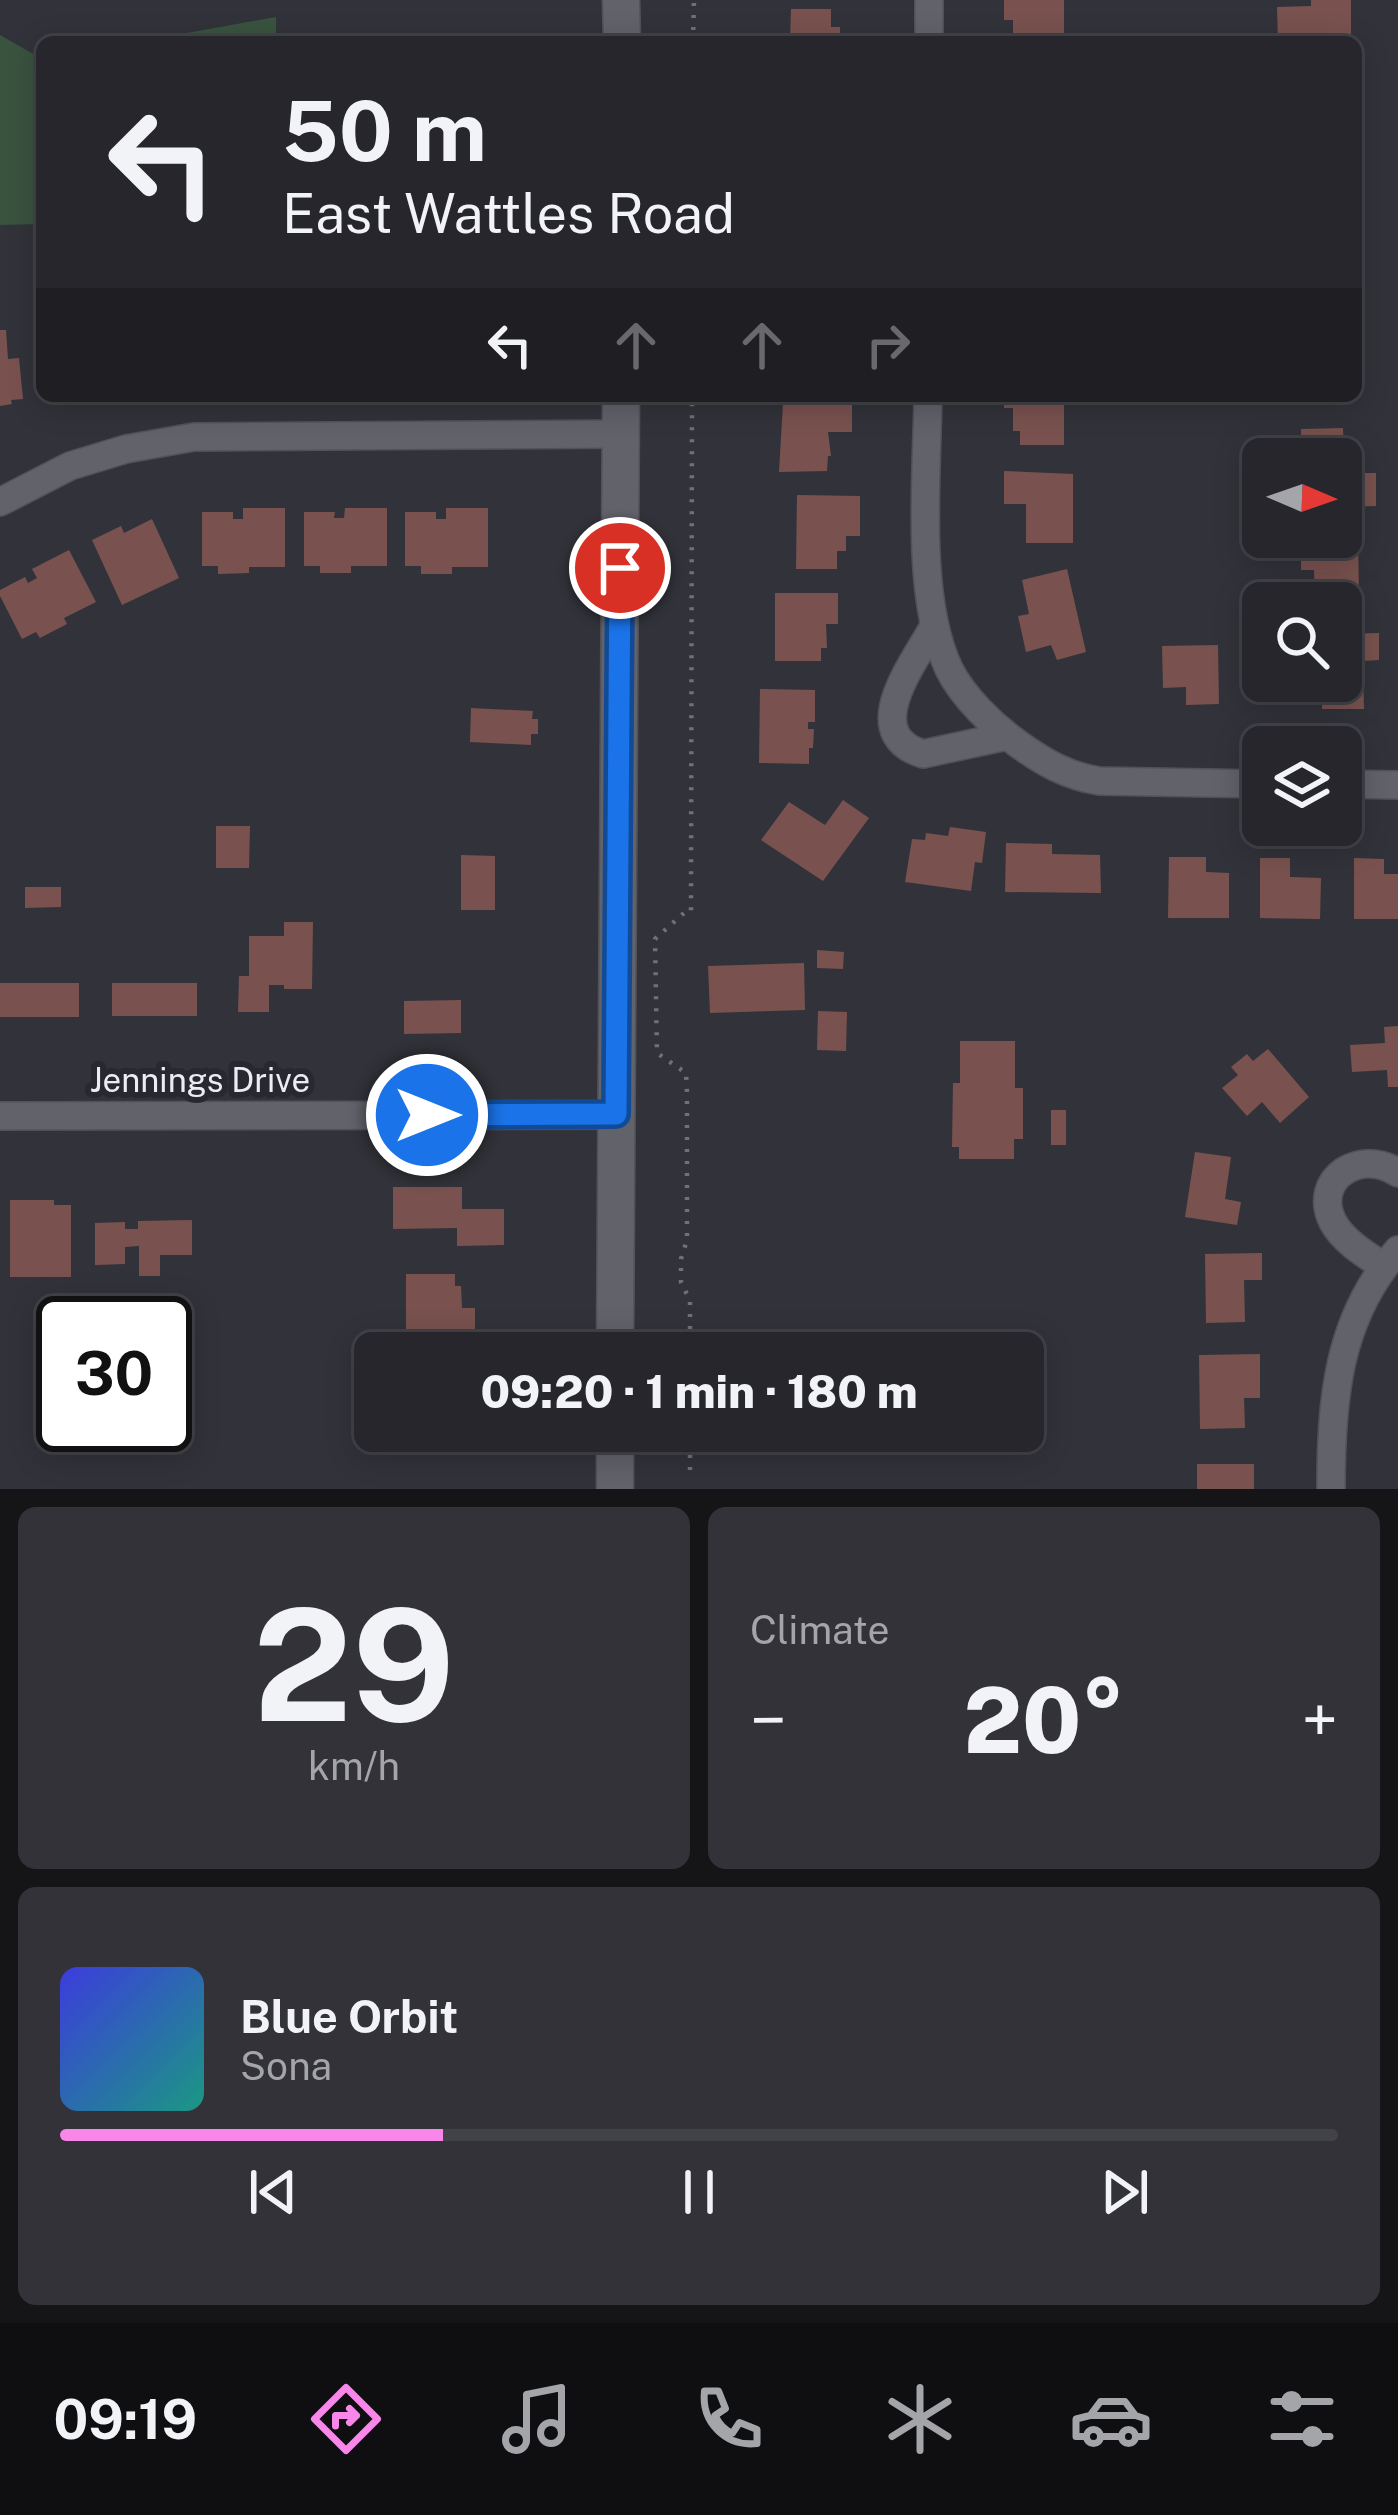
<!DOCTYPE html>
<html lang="en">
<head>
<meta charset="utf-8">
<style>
  body { margin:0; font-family:"Public Sans",sans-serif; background:#323238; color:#f1f3f6; height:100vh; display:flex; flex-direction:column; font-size:45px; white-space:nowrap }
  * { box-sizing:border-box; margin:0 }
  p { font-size:39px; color:#a4a5a9 }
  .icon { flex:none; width:66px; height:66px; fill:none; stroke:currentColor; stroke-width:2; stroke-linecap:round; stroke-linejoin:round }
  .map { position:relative; height:1489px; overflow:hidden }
  .side { display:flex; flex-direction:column; gap:18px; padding:18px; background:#151518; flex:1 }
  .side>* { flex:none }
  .banner { position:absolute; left:36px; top:36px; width:1326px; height:366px; border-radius:18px; box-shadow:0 6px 30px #0003,0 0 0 3px #424348; background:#26262c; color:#f1f3f6; overflow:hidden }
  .needle { width:78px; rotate:92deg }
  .tools { position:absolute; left:1242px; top:438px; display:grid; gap:24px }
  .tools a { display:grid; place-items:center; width:120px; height:120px; border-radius:18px; background:#26262c; box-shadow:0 6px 30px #0003,0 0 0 3px #424348; font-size:60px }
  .speed { position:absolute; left:36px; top:1296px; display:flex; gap:24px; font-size:60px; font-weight:700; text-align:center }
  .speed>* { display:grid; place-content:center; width:156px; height:156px; border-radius:50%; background:#26262c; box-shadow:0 6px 30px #0003,0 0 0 3px #424348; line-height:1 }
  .speed .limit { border:6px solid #111; border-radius:18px; background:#fff; color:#111 }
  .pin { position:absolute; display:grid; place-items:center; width:102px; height:102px; color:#fff; margin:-51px; border:6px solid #fff; border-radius:50%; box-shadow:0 3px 12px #0007 }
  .me { position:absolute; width:132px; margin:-66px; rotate:90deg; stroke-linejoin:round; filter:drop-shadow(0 0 9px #0008) }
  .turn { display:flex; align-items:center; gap:42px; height:252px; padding:0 48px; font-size:54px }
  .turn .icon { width:156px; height:156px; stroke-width:2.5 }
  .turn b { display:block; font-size:84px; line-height:102px }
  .lanes { display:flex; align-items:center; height:114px; padding:0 48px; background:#0003; justify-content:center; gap:60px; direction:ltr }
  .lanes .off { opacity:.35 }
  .big { font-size:90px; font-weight:800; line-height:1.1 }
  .side .widget { flex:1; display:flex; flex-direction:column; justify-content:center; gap:18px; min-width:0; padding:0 42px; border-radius:18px; background:#323238 }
  .side .dial { align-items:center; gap:0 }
  .dial b { font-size:156px; line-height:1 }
  .song { display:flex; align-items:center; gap:36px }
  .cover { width:144px; height:144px; border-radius:18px; background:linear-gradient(135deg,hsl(240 70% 55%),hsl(170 70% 35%)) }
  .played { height:12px; border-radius:6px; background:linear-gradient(90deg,#f987e9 30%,#424348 30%) }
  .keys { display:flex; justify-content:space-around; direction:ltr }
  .heat { display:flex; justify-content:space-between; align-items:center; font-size:66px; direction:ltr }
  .side .tiles { flex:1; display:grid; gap:18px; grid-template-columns:1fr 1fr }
  .widget:last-child { grid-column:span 2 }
  .trip { position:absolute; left:354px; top:1332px; width:690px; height:120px; border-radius:18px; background:#26262c; box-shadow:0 6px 30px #0003,0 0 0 3px #424348; font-weight:800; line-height:120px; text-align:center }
  .dock { display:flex; height:192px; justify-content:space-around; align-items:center; background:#0f0f12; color:#a4a5a9 }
  .dock .icon { width:84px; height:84px }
  .dock .on { color:#f987e9 }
  .dock b { font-size:54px; color:#f1f3f6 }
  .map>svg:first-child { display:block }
  .green { fill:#39533f }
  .building { fill:#79524f }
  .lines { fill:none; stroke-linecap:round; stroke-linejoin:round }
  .street-casing { stroke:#515157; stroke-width:30 }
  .secondary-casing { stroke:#515157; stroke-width:39 }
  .path { stroke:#707177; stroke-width:4.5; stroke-dasharray:3 9; stroke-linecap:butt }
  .street { stroke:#61626a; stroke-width:27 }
  .secondary { stroke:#61626a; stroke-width:36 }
  .route-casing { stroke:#114b97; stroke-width:30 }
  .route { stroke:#1a73e8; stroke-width:21 }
  .labels { text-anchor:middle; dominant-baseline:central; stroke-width:12; stroke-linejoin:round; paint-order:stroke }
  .street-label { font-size:33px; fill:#ecedf2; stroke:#282930 }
</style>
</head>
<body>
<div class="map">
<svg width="1398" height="1489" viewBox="0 0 1398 1489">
  <rect width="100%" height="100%" fill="#32333a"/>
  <g class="green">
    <path d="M276,17V42H137Z"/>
    <path d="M0,35L42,59V224L0,225Z"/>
  </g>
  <g class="building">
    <path d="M1004,0H1064V42H1013V20H1004Z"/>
    <path d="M1311,0H1351V42H1278L1277,7L1311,6Z"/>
    <path d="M791,9H831V27H840V42H790Z"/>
    <path d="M0,330H6L8,359L19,358L23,399L11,400L12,404L0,406Z"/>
    <path d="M1004,396H1064V445H1020V431H1013V408H1004Z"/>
    <path d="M818,400H852V432H828L831,456H828L827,471L779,472L783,403L818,402Z"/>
    <path d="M1343,428L1344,459H1301V429Z"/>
    <path d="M1004,471L1073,474V543H1026V504H1004Z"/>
    <path d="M1346,473H1376V506L1341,507V481H1346Z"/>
    <path d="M797,495L860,496V536H846V551H837V569H796Z"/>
    <path d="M243,508H285V567H249V573L218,574V566H202V512H233V519H243Z"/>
    <path d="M345,508H387V566H351V573H320V566H304V512H335L334,518H344Z"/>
    <path d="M446,508H488V567H452V574H421V566H405V512H436V519H446Z"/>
    <path d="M152,519L179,578L122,605L92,540L121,526L124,533Z"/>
    <path d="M1256,524H1263V537H1271V543H1256Z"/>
    <path d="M1341,532H1358L1359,598L1315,599L1314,570H1301V541H1327V537H1341Z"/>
    <path d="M69,550L96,602L64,618L67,624L40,638L36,632L22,639L0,596V590L25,577L28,583L37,578L32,569Z"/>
    <path d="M1067,569L1086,652L1057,660L1051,645L1026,652L1018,616L1029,614L1022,580Z"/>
    <path d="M775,593H838V624H826L827,648H821V661H775Z"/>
    <path d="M1379,633V660L1363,661L1364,709H1322V681H1341V634Z"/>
    <path d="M1218,645L1219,704L1186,705V687L1163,688L1162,646Z"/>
    <path d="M760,689L815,690V722H808V729H814L813,748H809V764L759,763Z"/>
    <path d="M471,708L533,711L532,719H538V734H531V745L470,742Z"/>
    <path d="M843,800L869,818L823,881L761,840L789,802L825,825Z"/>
    <path d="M216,826H250L249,868H216Z"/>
    <path d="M950,827L986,832L982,863L975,862L971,891L905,882L912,839L925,840L926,833L948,836Z"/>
    <path d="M1006,843L1052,844V854L1100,855L1101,893L1005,892Z"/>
    <path d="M461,855L495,856V910H461Z"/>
    <path d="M1169,857H1206V872L1229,873V918H1168Z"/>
    <path d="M1260,858H1290V877L1321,878L1320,919L1260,918Z"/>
    <path d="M1354,858L1384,859V874H1398V919H1354Z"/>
    <path d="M25,887H61V907L25,908Z"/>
    <path d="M284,922H313L312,989H284V985H269V1012H238L239,976H249V936H284Z"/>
    <path d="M817,950L844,952L843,969L817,968Z"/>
    <path d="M804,963L805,1010L710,1013L708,966Z"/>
    <rect x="0" y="983" width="79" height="34"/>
    <rect x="112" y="983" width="85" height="33"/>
    <path d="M461,1000V1033L404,1034V1001Z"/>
    <path d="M818,1011L847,1012L846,1051L817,1050Z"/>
    <path d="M1398,1026V1087H1388L1387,1070L1352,1072L1350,1045L1385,1043L1384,1027Z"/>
    <path d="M960,1041H1015V1088H1023V1139H1014V1159H959V1147H952L953,1083H960Z"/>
    <path d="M1268,1049L1309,1097L1280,1123L1262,1102L1247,1116L1222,1088L1238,1075L1231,1067L1247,1054L1253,1061Z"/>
    <rect x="1051" y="1110" width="15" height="35"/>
    <path d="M1195,1152L1231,1157L1225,1199L1241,1202L1237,1225L1185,1217Z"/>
    <path d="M393,1187H462V1209H504V1245L457,1246V1228L393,1229Z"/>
    <path d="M10,1200H54V1205H71V1277H10Z"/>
    <path d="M192,1220V1255H160V1276H139V1246L125,1247V1264L95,1265V1223L125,1222V1229H138V1221Z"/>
    <path d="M1262,1253V1280H1244L1245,1322L1206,1323L1205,1254Z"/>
    <path d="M406,1274H455V1286H461L462,1308H475V1339H406Z"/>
    <path d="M1260,1354V1398H1244L1245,1428L1200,1429L1199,1355Z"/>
    <path d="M413,1431H479V1443H472V1454H413Z"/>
    <rect x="1197" y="1464" width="57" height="25"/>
  </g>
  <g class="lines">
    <defs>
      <g id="street">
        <path d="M929,42V0"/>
        <path d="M928,396C927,476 915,597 949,669C963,697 992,725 1017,743C1043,762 1067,776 1099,781L1263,784"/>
        <path d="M0,502L70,466L126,449L194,437L621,434"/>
        <path d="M934,626C915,662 857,733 923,754L1007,736"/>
        <path d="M1341,784L1398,785"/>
        <path d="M0,1116L616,1115"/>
        <path d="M1383,1266C1366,1255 1343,1241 1333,1222C1311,1179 1361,1147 1398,1173"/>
        <path d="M1331,1489C1331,1402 1337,1318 1398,1250"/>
      </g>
      <g id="secondary">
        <path d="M621,0L622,42"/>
        <path d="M615,1353L621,396"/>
        <path d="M615,1431V1489"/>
      </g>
    </defs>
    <use href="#street" class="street-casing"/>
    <use href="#secondary" class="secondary-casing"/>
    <g class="path">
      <path d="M693,42L694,0"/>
      <path d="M690,1353V1301L681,1282V1259L687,1240V1092L686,1073L657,1053L655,939L684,913L691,912L692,396"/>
      <path d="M690,1431V1476"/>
    </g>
    <use href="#street" class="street"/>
    <use href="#secondary" class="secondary"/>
  </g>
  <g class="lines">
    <defs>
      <path id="route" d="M427,1115L616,1114L620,568"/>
    </defs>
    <use href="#route" class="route-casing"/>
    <use href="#route" class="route"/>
  </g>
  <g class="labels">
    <g class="street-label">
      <text x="200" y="1080">Jennings Drive</text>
    </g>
  </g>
</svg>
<div class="tools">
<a><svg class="needle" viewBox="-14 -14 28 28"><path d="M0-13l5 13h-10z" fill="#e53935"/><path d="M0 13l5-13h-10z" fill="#a4a5a9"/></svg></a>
<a><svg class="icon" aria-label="search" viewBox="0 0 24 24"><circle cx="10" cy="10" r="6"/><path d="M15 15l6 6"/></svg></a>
<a><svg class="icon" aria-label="layers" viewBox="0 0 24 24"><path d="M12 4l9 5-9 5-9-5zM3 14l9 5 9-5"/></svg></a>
</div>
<div class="speed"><div class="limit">30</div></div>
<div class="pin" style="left:620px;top:568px;background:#d93025"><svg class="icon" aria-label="arrive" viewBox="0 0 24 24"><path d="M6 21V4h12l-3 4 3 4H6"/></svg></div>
<svg class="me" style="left:427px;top:1115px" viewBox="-20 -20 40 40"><circle r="17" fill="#1a73e8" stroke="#fff" stroke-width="3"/><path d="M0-11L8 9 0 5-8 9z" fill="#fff"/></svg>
<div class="trip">09:20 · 1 min · 180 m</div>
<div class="banner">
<div class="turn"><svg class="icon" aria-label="left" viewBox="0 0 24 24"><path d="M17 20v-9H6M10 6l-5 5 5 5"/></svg><div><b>50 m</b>East Wattles Road</div></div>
<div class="lanes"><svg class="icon" aria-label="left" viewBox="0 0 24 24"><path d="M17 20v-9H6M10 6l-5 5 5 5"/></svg><svg class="icon off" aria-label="ahead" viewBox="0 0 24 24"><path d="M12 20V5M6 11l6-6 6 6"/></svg><svg class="icon off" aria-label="ahead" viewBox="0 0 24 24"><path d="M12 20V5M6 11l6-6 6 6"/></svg><svg class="icon off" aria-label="right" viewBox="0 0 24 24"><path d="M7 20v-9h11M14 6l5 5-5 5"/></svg></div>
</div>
</div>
<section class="side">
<div class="tiles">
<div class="widget dial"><b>29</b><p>km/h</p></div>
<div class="widget"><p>Climate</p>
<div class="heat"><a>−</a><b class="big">20°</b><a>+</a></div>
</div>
<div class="widget">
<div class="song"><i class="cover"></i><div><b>Blue Orbit</b><p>Sona</p></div></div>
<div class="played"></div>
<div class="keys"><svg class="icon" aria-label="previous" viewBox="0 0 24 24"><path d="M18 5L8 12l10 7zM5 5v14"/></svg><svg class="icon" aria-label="pause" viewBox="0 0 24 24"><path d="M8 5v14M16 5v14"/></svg><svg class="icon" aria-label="next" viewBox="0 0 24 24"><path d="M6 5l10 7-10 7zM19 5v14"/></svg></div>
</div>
</div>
</section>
<nav class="dock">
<b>09:19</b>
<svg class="icon on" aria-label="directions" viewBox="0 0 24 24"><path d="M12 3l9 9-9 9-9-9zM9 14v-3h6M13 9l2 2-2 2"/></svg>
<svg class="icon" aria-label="music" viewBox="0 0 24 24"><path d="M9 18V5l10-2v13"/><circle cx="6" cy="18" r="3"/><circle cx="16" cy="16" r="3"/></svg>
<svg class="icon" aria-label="phone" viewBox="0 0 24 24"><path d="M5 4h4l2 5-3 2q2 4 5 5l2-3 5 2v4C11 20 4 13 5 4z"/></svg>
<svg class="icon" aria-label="climate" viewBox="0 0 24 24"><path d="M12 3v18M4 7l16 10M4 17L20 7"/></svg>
<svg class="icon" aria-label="car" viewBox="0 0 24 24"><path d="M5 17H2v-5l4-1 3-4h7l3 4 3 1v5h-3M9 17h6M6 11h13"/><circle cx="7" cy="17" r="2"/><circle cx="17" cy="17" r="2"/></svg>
<svg class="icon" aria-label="filters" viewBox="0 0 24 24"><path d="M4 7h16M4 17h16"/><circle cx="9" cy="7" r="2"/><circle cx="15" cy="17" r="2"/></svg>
</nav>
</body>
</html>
